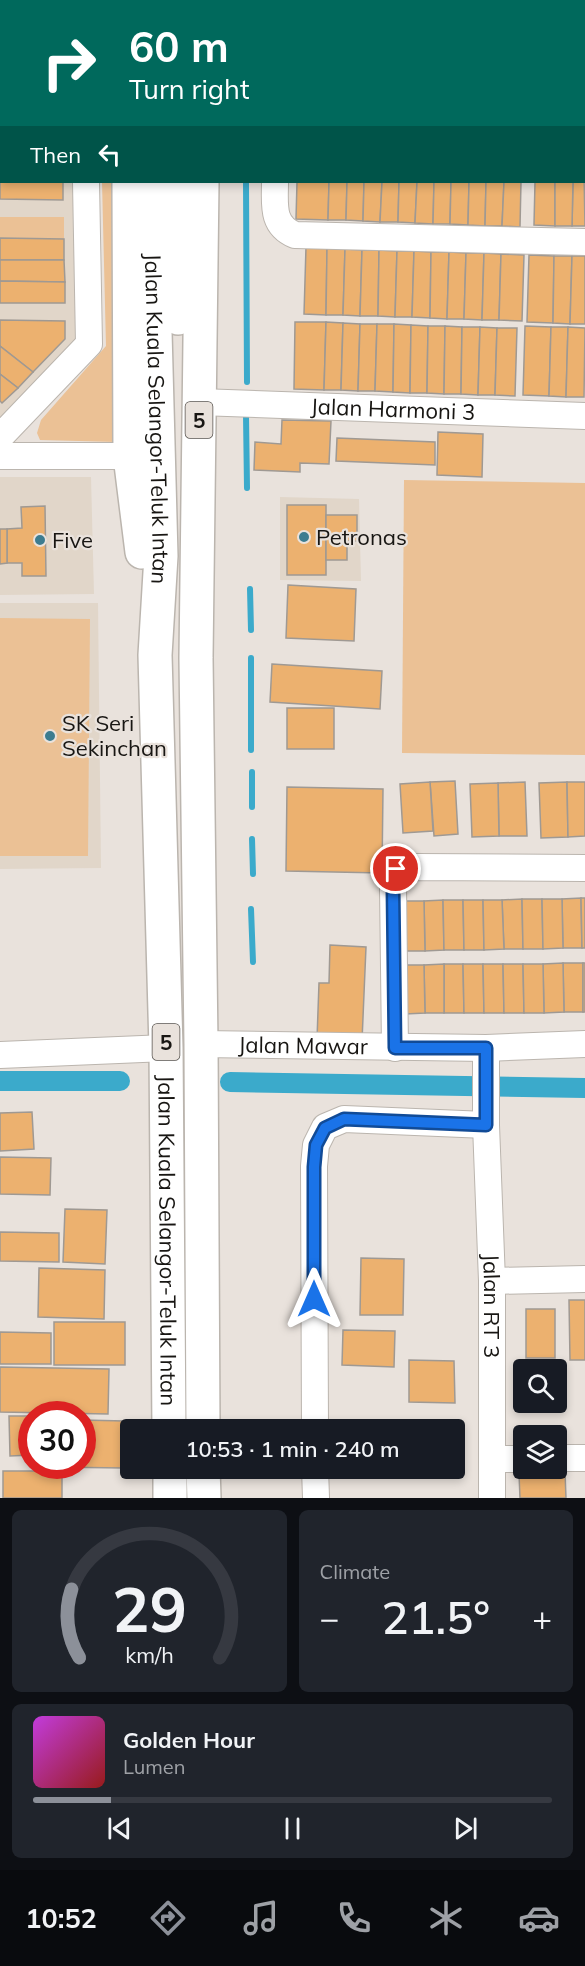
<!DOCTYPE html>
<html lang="en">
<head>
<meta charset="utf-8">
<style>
  body { margin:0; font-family:Mulish,sans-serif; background:#20242c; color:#f1f3f6; height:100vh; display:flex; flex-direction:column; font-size:22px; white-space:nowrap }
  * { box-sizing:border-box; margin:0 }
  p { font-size:20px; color:#9ea1a6 }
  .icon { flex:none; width:33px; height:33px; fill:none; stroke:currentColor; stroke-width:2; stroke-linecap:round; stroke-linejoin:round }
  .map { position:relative; height:1498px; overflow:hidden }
  .sheet { display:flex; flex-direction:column; gap:12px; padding:12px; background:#0d0f14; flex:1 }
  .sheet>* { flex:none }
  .hud { position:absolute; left:0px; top:0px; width:585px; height:183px; box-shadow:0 3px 9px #0003; background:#00695c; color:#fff; overflow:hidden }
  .fabs { position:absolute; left:513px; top:1359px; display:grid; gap:12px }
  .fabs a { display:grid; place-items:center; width:54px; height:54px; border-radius:6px; background:#171b24; box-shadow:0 3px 9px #0003; font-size:30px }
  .speed { position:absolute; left:18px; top:1401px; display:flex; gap:12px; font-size:30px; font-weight:700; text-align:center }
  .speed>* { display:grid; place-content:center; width:78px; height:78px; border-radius:50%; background:#171b24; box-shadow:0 3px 9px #0003; line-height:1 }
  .speed .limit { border:9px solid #d22; background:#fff; color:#111 }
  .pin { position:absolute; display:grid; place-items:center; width:51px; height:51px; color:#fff; margin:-26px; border:3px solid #fff; border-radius:50%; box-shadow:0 2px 6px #0007 }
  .me { position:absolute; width:66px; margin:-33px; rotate:0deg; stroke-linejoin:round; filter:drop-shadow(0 0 4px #0008) }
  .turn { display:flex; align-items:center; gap:21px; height:126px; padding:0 30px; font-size:27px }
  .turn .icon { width:78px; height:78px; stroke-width:2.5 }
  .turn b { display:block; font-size:42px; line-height:51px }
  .then { display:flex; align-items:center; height:57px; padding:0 30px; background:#0003; gap:12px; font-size:22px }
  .big { font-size:45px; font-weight:600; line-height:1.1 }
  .sheet .tile { flex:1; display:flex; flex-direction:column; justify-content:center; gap:9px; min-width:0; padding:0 21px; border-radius:9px; background:#20242c }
  .sheet .dial { align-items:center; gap:0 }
  .dial svg { height:156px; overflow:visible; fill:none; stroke:#363941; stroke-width:7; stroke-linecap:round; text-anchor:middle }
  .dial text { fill:#f1f3f6; stroke:none }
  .song { display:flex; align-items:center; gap:18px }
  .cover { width:72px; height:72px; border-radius:9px; background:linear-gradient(135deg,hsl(290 70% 55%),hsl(0 70% 35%)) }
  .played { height:6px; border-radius:3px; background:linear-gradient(90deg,#8c9099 15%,#363941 15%) }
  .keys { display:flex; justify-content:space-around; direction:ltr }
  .heat { display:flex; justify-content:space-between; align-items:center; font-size:33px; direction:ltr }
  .sheet .tiles { flex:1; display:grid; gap:12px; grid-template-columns:1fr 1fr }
  .tile:last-child { grid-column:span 2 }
  .trip { position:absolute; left:120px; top:1419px; width:345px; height:60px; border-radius:6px; background:#171b24; box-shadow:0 3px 9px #0003; font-weight:600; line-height:60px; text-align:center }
  .menu { display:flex; height:96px; justify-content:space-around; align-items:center; background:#090b0e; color:#9ea1a6 }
  .menu .icon { width:42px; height:42px }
  .menu .on { color:#8c9099 }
  .menu b { font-size:27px; color:#f1f3f6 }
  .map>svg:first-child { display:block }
  .built { fill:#e1d6c9 }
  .green { fill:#ebc195 }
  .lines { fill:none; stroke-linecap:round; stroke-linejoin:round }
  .stream { stroke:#3baacb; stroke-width:6 }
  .canal { stroke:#3baacb; stroke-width:20 }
  .building { fill:#ecb16f; stroke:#9f9993; stroke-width:1.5 }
  .minor-casing { stroke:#bbb5ae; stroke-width:28 }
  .highway-casing { stroke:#bbb5ae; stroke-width:36 }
  .minor { stroke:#fff; stroke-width:26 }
  .highway { stroke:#fff; stroke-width:33 }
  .route-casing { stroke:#114b97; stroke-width:15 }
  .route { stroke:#1a73e8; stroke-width:10 }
  .poi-dot { fill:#3c7c90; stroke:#e9e2dc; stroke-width:2 }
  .labels { text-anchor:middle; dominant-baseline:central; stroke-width:4.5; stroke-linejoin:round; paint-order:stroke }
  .shield { fill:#e9e2dc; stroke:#57534f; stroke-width:1.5 }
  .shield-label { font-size:21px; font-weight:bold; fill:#181613 }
  .street-label { font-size:22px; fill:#181613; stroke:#e9e2dc }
  .poi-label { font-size:22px; fill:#181613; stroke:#e9e2dc; text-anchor:start }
</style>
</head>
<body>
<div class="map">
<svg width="585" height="1498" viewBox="0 0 585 1498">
  <rect width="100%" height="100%" fill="#e9e2dc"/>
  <g class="built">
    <path d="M0,0H77L2,2V182H80L82,341L0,425Z"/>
    <path d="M0,477H91L94,594L0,595Z"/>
    <path d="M280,497L359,499L361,581L280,580Z"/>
    <path d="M0,603H98L101,868L0,869Z"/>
  </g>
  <g class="green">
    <path d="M102,182H114L117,442L40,440L37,433L41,420L106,346Z"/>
    <path d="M0,217H64V239L0,238Z"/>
    <path d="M404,480L585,483V755L402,753Z"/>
    <path d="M0,618L90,619L88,856H0Z"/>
  </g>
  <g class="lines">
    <g class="stream">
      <path d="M243,0V2"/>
      <path d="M246,182L247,382"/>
      <path d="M246,415L247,488"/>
      <path d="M250,589L251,630"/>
      <path d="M251,658V750"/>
      <path d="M252,772V807"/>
      <path d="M252,839L253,874"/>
      <path d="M251,909L253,962"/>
    </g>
    <g class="canal">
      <path d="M0,1081H120"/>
      <path d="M230,1082L585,1088"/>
    </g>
  </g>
  <g class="building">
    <path d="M0,0H59V2H2L0,9Z"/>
    <rect x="339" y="0" width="39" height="2"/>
    <path d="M394,0H435L394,2Z"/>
    <rect x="584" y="121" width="1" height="50"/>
    <path d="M584,175L585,226H572L573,182H584Z"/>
    <path d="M0,178L2,182H63V200L0,199Z"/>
    <path d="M297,182H329L328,220L296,219Z"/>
    <path d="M329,182H347L346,220H328Z"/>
    <path d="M347,182H364L363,221L346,220Z"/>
    <path d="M364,182H382L380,222L363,221Z"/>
    <path d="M382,182H399L398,222H380Z"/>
    <path d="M399,182H417L415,223L398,222Z"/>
    <path d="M417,182H434L433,224L415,223Z"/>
    <path d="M434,182H451L450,224H433Z"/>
    <path d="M451,182H469L468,225L450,224Z"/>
    <path d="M469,182H486L485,226L468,225Z"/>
    <path d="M486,182H504L502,226H485Z"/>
    <path d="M504,182H521L520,227L502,226Z"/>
    <path d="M535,182H555V226L534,225Z"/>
    <path d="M555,182H573L572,226H555Z"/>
    <path d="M0,238L64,239V260H0Z"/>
    <path d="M306,247L327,248L326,315L304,314Z"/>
    <path d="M327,248L345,249L343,315H326Z"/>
    <path d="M345,249L362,250L360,316L343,315Z"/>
    <path d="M362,250H379L378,316H360Z"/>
    <path d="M379,250L397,251L395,317L378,316Z"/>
    <path d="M397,251H414L412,317H395Z"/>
    <path d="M414,251L431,252L430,318L412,317Z"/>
    <path d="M431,252H449L447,319L430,318Z"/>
    <path d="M449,252L466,253L464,319H447Z"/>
    <path d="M466,253H484L482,320L464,319Z"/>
    <path d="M484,253L501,254L499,320H482Z"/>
    <path d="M501,254L524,255L522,321L499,320Z"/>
    <path d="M529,255L554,256L553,323L527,322Z"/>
    <path d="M554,256H572L570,324L553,323Z"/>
    <path d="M572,256H585V324H570Z"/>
    <path d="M0,260H64L65,282L0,281Z"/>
    <path d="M0,281L65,282V303H0Z"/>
    <path d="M0,320L65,321V339L33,372L0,346Z"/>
    <path d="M295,322H326L324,390L294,389Z"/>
    <path d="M326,322L343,323L341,390H324Z"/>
    <path d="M343,323L360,324L358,391L341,390Z"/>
    <path d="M360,324H377L375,391H358Z"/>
    <path d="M377,324H394L393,392L375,391Z"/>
    <path d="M394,324L411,325L410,393L393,392Z"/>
    <path d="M411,325L428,326L427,393H410Z"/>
    <path d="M428,326H445L444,394L427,393Z"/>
    <path d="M445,326L462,327L461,394H444Z"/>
    <path d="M525,326L551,327L549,396L523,395Z"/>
    <path d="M462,327H480L478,395L461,394Z"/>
    <path d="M480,327L497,328L495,395H478Z"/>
    <path d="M551,327H568L566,397L549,396Z"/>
    <path d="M568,327L585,328L584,397H566Z"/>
    <path d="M497,328H517L515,396L495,395Z"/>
    <path d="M0,346L33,372L18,388L0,374Z"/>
    <path d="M0,374L18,388L2,403L0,401Z"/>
    <path d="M282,420L331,421L329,464L300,463V472L254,470L255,442L281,444Z"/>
    <path d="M438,432L483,434L482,477L437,475Z"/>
    <path d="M337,438L435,442V465L336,461Z"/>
    <rect x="287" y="505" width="39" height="70"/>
    <path d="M45,506L46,576H22V563H7V529L22,528L21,507Z"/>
    <path d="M326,515H357V541H347V560H326Z"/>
    <path d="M0,529H7V563L0,564Z"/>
    <path d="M288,585L356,589L354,641L286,638Z"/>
    <path d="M272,664L382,671L380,709L270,702Z"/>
    <rect x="287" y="708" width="47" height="41"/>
    <path d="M455,781L458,834L434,836L430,782Z"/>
    <path d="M430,782L433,831L403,833L400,784Z"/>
    <path d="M525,782L527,836H499L498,783Z"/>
    <path d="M567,782L568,837L541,838L539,783Z"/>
    <path d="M567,782H585V836L568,837Z"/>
    <path d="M498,783L499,836L472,837L470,784Z"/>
    <path d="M287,787L383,789L382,873L286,871Z"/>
    <path d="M581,898L582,948H563L562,899Z"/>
    <path d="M581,898H585V948H582Z"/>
    <path d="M522,899L523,949H504L502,900Z"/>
    <path d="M522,899H542L543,949H523Z"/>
    <path d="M542,899H562L563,948L543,949Z"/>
    <path d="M443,900L444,950L425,951L424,901Z"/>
    <path d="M443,900H463L464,950H444Z"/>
    <path d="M463,900H483L484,950H464Z"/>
    <path d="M483,900H502L504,949L484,950Z"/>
    <path d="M404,901H424L425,951H405Z"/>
    <path d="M330,945L366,947L362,1041L317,1039L319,983H329Z"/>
    <path d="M563,963H583V1012H564Z"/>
    <path d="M563,963L564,1012L544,1013L543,964Z"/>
    <rect x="583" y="963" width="2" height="49"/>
    <path d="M444,964H463L464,1013H444Z"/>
    <path d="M444,964V1013H425L424,965Z"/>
    <path d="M463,964H483L484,1013H464Z"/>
    <path d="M483,964H503L504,1013H484Z"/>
    <path d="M503,964H523L524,1013H504Z"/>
    <path d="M523,964H543L544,1013H524Z"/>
    <path d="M404,965H424L425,1013L405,1014Z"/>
    <path d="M32,1112L34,1149L0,1151V1113Z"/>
    <path d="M0,1157L51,1158L50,1195L0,1194Z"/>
    <path d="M65,1209L107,1210L105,1264L63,1262Z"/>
    <path d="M0,1232L59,1233V1262L0,1261Z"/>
    <path d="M361,1258L404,1259L403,1315H360Z"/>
    <path d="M39,1268L105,1270L104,1319L38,1317Z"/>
    <path d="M569,1300H585V1360H570Z"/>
    <rect x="526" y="1309" width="29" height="49"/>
    <rect x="54" y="1322" width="71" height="43"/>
    <path d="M343,1330L395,1331L394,1367L342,1365Z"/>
    <path d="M0,1332L51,1333V1364H0Z"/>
    <path d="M409,1360L454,1361L455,1403L409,1402Z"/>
    <path d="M0,1367L109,1369L108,1414L0,1412Z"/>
    <path d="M9,1416H32V1455L10,1456Z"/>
    <path d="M82,1420L124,1421L123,1468L51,1467L82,1466Z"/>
    <rect x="3" y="1471" width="59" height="27"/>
    <path d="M565,1472L566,1498H520L519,1474Z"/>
  </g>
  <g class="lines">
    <defs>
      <g id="minor">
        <path d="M83,0V2"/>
        <path d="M584,109H585"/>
        <path d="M275,182C275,204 271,225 295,235L585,242"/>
        <path id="s1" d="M199,402L585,416"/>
        <path d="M0,437L89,344L86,182"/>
        <path d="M0,456H130"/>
        <path id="s2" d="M201,1044L486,1048L585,1044"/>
        <path d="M395,1048L393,887L396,869L416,867L585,868"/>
        <path id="s3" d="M486,1048V1125L492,1281V1498"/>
        <path d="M0,1055L166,1048"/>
        <path d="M492,1281L585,1279"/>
        <path d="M315,1430L314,1166L316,1145L325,1127L344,1119L486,1125"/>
        <path d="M556,1458H585"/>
        <path d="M492,1459H524"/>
        <path d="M315,1468L316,1498"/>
      </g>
      <g id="highway">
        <path d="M124,0V2"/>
        <path d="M172,0V2"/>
        <path d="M202,0V2"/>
        <path d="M129,182L130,456L142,552"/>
        <path id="s4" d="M151,182L161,556L155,655L166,1048L169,1430"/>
        <path d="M176,182L178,318"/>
        <path d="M202,182L196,658L201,1044L203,1430"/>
        <path d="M170,1468V1498"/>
        <path d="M203,1468L204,1498"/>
      </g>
    </defs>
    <use href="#minor" class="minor-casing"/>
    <use href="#highway" class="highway-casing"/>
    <use href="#minor" class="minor"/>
    <use href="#highway" class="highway"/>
  </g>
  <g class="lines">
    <defs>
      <path id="route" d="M314,1299V1167L316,1145L325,1128L344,1119L486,1125V1048H395L393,887L396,869"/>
    </defs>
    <use href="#route" class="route-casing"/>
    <use href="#route" class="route"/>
  </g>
  <g class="poi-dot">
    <circle cx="304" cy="537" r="6"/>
    <circle cx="40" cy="540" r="6"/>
    <circle cx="50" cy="736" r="6"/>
  </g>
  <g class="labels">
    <g class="shield">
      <rect x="185.5" y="402" width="27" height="36" rx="4.5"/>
      <rect x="152.5" y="1024" width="27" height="36" rx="4.5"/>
    </g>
    <g class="shield-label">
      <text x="199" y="420">5</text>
      <text x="166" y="1042">5</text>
    </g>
    <g class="street-label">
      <text stroke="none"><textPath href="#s1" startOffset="194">Jalan Harmoni 3</textPath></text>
      <text stroke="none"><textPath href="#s4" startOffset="237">Jalan Kuala Selangor-Teluk Intan</textPath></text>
      <text stroke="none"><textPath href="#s2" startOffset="102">Jalan Mawar</textPath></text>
      <text stroke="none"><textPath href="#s4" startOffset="1059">Jalan Kuala Selangor-Teluk Intan</textPath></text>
      <text stroke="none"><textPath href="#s3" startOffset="258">Jalan RT 3</textPath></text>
    </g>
    <g class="poi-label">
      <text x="316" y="537">Petronas</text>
      <text x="52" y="540">Five</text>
      <text x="62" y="723">SK Seri<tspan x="62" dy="25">Sekinchan</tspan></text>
    </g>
  </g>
</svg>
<div class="fabs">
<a><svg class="icon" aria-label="search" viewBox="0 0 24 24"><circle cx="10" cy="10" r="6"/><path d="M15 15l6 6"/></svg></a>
<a><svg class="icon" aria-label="layers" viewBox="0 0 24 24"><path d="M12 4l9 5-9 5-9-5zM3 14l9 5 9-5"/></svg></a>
</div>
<div class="speed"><div class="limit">30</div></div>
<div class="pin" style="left:396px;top:869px;background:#d93025"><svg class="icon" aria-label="arrive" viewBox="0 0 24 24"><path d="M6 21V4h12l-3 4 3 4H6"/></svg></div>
<svg class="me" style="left:314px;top:1299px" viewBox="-20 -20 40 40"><path d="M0-17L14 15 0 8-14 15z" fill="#1a73e8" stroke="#fff" stroke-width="4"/></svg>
<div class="trip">10:53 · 1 min · 240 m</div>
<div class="hud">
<div class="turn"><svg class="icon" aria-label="right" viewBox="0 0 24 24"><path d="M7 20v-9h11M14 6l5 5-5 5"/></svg><div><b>60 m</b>Turn right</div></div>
<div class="then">Then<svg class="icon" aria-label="left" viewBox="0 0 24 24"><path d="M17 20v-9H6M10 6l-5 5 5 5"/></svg></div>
</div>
</div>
<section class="sheet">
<div class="tiles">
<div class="tile dial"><svg viewBox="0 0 100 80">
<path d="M14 69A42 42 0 1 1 86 69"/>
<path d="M14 69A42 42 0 0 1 10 34" stroke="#8c9099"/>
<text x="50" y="56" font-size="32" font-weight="700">29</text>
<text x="50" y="72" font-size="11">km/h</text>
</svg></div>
<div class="tile"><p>Climate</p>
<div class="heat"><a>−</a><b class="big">21.5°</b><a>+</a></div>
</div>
<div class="tile">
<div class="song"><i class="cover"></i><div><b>Golden Hour</b><p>Lumen</p></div></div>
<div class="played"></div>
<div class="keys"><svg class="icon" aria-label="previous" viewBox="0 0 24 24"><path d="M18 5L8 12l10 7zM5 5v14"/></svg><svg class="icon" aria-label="pause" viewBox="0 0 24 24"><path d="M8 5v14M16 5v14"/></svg><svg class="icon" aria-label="next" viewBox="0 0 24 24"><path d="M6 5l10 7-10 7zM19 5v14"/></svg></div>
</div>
</div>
</section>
<nav class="menu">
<b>10:52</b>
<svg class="icon on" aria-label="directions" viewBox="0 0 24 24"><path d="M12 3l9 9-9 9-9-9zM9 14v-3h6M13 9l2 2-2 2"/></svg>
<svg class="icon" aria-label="music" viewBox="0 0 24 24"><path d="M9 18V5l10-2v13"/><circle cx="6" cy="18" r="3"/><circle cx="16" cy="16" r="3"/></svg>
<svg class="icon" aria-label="phone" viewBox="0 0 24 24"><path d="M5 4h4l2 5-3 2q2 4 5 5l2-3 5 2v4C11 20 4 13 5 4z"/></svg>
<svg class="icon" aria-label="climate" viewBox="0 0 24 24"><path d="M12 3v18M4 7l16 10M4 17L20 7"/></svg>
<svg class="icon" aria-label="car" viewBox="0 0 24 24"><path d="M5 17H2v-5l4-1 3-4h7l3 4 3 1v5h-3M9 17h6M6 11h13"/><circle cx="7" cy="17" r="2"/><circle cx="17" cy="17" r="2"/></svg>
</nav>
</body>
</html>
